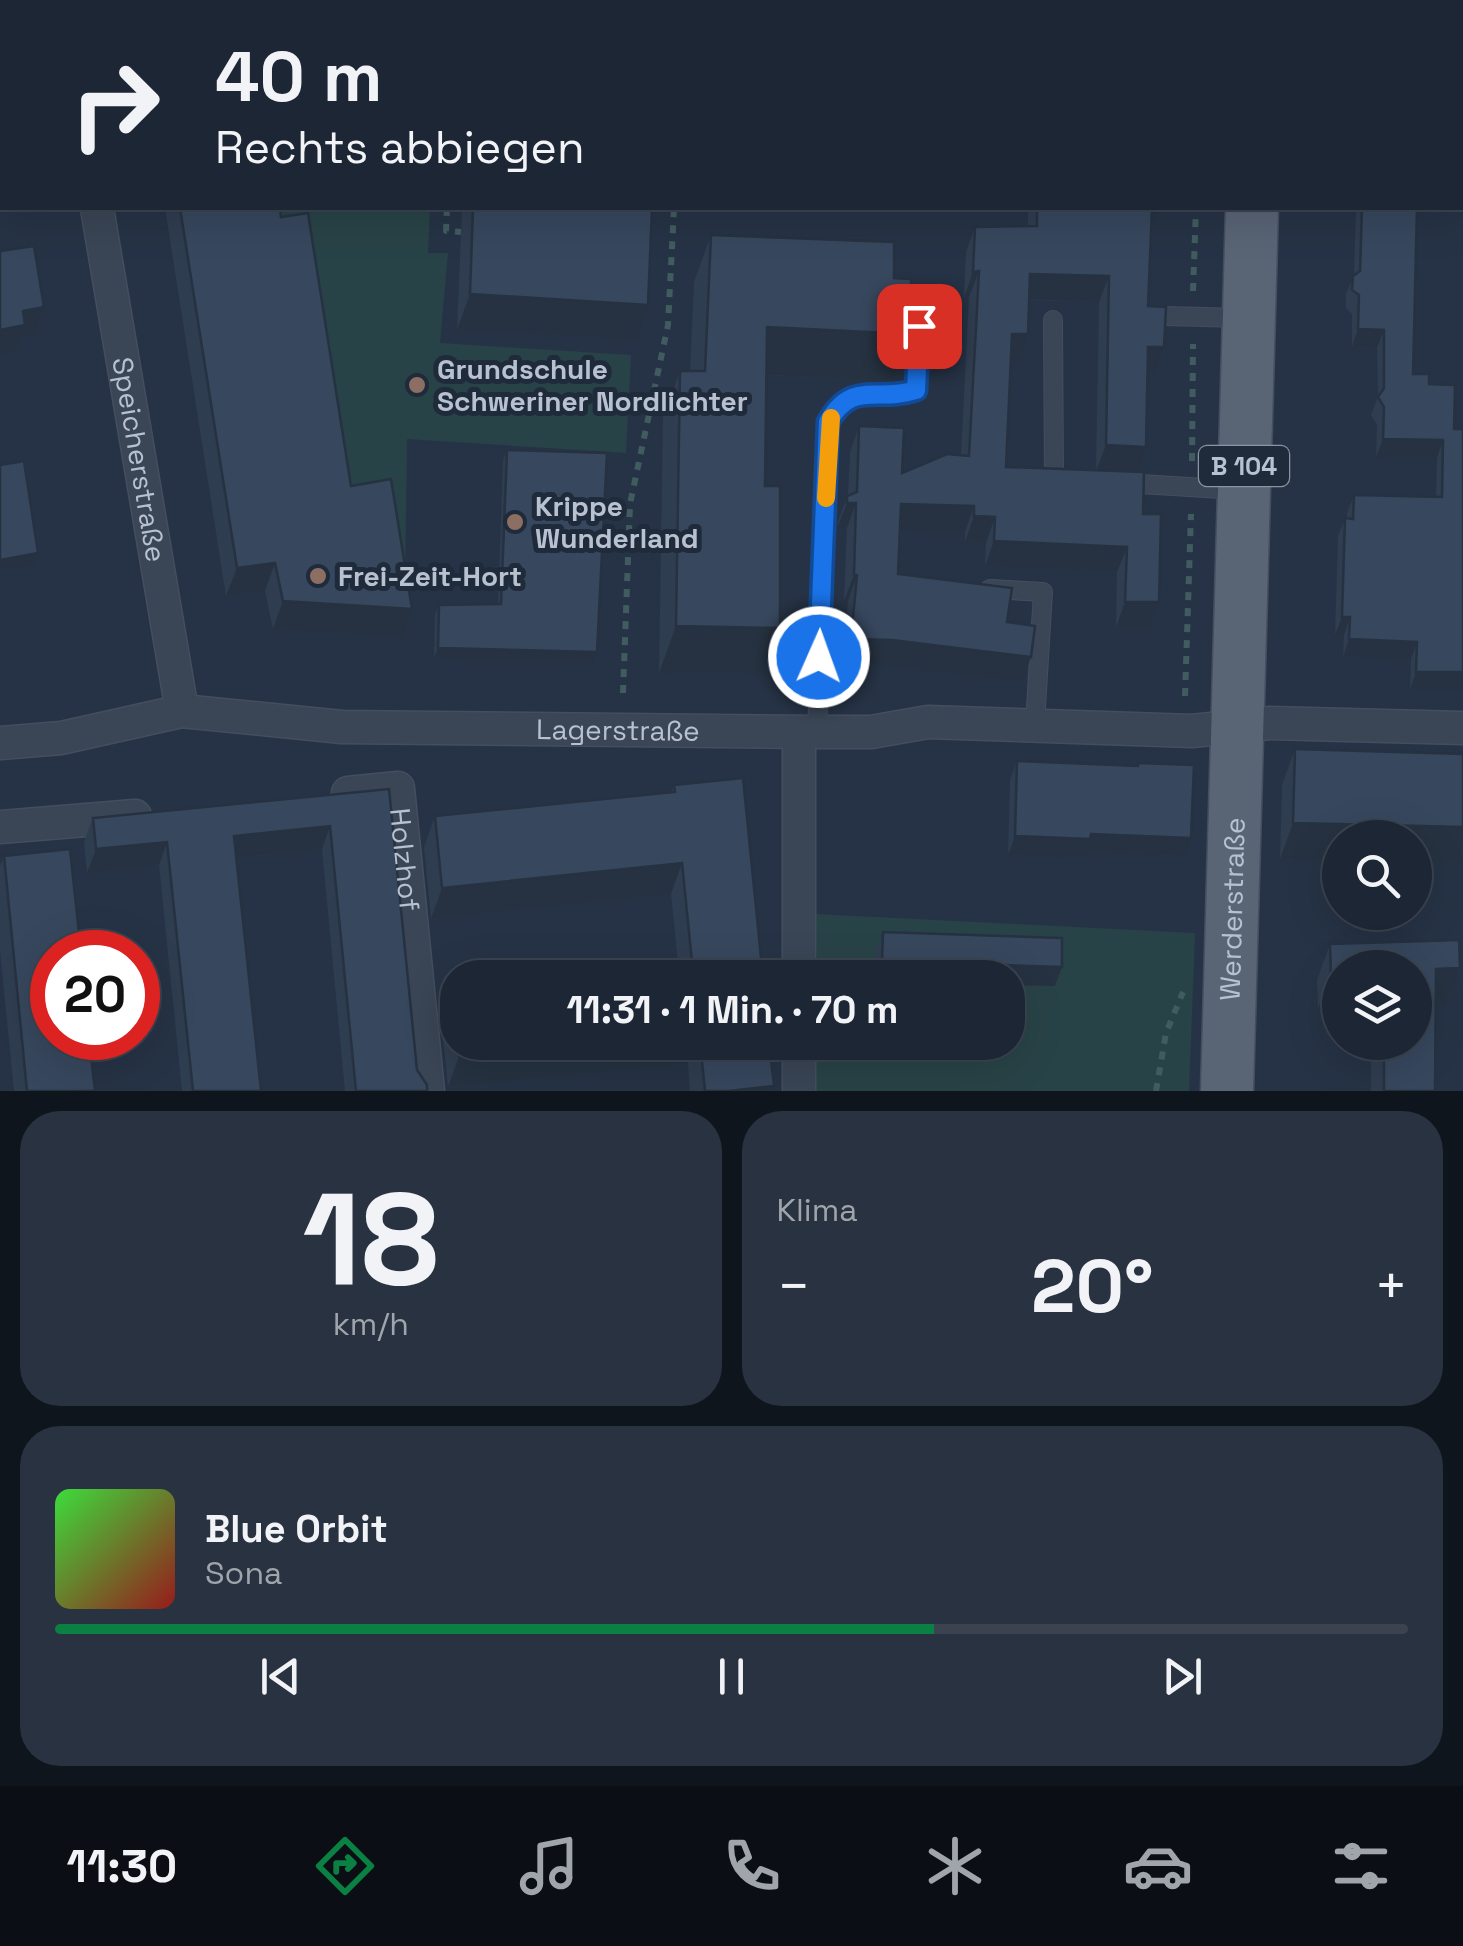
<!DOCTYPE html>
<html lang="de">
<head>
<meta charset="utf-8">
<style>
  body { margin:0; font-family:"Space Grotesk",sans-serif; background:#293240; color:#f1f3f6; height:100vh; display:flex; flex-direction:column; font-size:38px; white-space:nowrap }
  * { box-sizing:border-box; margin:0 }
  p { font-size:32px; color:#a0a5ac }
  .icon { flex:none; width:55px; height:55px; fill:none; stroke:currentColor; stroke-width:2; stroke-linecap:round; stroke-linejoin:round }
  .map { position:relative; height:1091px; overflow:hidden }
  .sheet { display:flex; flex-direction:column; gap:20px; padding:20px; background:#0f151d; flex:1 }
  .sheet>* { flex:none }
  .banner { position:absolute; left:0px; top:0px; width:1465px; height:210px; box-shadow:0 10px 40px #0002,0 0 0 2px #3a434f; background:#1c2634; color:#f1f3f6; overflow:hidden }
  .controls { position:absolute; left:1322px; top:820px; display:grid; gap:20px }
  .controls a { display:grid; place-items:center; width:110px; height:110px; border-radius:50%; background:#1c2634; box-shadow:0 10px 40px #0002,0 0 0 2px #3a434f; font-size:50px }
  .speed { position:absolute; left:30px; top:930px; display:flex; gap:20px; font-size:50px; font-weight:700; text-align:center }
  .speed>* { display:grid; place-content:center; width:130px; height:130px; border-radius:50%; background:#1c2634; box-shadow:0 10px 40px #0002,0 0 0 2px #3a434f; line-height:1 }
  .speed .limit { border:15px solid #d22; background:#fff; color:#111 }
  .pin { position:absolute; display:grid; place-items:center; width:85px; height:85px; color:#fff; margin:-42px; border-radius:20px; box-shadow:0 5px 15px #0006 }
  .me { position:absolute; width:110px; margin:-55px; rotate:2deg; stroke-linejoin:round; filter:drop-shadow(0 0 8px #0008) }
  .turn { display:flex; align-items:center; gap:35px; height:210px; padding:0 50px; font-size:45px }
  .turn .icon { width:130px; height:130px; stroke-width:2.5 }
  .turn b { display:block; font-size:70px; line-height:85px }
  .big { font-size:75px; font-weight:700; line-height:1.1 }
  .sheet .tile { flex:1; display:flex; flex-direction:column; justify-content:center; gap:15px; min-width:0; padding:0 35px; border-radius:40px; background:#293240 }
  .sheet .dial { align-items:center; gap:0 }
  .dial b { font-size:130px; line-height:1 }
  .song { display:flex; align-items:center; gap:30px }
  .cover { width:120px; height:120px; border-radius:15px; background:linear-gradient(135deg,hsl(120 70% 55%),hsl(0 70% 35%)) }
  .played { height:10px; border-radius:5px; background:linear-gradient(90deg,#0b8043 65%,#3a434f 65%) }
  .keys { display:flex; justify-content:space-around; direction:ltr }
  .heat { display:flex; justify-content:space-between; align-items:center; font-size:55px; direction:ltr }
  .sheet .tiles { flex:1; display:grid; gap:20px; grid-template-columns:1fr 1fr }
  .tile:last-child { grid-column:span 2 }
  .trip { position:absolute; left:440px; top:960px; width:585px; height:100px; border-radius:40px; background:#1c2634; box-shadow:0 10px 40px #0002,0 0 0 2px #3a434f; font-weight:700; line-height:100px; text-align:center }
  .tabs { display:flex; height:160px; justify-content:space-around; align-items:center; background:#0b0f15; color:#a0a5ac }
  .tabs .icon { width:70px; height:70px }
  .tabs .active { color:#0b8043 }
  .tabs b { font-size:45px; color:#f1f3f6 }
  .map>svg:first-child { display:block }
  .green { fill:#284347 }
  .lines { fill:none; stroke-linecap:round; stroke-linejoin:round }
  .service-casing { stroke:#444e5f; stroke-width:20 }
  .minor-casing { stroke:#444e5f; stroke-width:35 }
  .primary-casing { stroke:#444e5f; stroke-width:55 }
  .path { stroke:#415c5f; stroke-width:6; stroke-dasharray:8 8; stroke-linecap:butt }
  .service { stroke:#3a4555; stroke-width:18 }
  .minor { stroke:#3a4555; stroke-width:32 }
  .primary { stroke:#596475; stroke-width:52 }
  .wall { fill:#2f3d50; fill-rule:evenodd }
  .shaded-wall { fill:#263241 }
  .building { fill:#37475d; stroke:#263241; stroke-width:2.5 }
  .route-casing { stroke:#114b97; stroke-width:25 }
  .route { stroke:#1a73e8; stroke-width:18 }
  .slow { stroke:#f59e0b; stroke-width:18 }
  .education-dot { fill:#8d6e63; stroke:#1f2a3b; stroke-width:4 }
  .labels { text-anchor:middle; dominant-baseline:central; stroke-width:10; stroke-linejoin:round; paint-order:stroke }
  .shield { fill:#1f2a3b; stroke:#8a94a3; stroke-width:2.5 }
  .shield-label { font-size:25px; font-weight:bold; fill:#b8c1cf }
  .poi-label { font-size:28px; font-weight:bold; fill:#b8c1cf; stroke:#1f2a3b; text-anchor:start }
  .street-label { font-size:28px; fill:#b8c1cf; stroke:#1f2a3b }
</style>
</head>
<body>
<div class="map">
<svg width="1463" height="1091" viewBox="0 0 1463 1091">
  <rect width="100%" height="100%" fill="#263346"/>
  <g class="green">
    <path d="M278,208H430L428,253H448L440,343L631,355L626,453L407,439L405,590L351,512Z"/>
    <path d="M816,914L1195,933L1189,1091H809L816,1043L1008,1042V978L817,977Z"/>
  </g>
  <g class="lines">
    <defs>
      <g id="service">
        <path d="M1164,316L1243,318"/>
        <path d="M1053,320L1054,481H1063"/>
        <path d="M1124,483L1238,490"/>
        <path d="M990,589L1043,592L1035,724"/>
        <path d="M817,732L829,421C854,379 876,404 917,390L920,294"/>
      </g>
      <g id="minor">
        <path d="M61,0L62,2"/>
        <path id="s1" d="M97,208L182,711"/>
        <path d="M799,732V978"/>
        <path id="s2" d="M0,743L61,738L182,711L342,727L817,732H871L928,722L1192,731L1270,723L1463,728"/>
        <path id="s3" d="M348,793L398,788L428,1091"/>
        <path d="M0,827L135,816"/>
        <path d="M799,1042V1091"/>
      </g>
      <g id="primary">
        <path d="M1256,2V0"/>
        <path id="s4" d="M1227,1091L1252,208"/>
      </g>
    </defs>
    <use href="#service" class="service-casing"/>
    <use href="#minor" class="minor-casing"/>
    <use href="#primary" class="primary-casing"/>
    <g class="path">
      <path d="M749,2V0"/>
      <path d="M1203,2V0"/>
      <path d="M1307,2L1308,0"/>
      <path d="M447,208L446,231L461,232"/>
      <path d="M1193,291L1196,208"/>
      <path d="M1192,461L1193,344"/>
      <path d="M623,693L630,504L668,325L674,208"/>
      <path d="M1185,696L1191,514"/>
      <path d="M1156,1091L1166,1033L1183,992"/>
    </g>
    <use href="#service" class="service"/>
    <use href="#minor" class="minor"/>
    <use href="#primary" class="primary"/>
  </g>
  <g class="wall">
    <path d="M165,208H280L351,486L402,637L273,629L265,591L226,596Z"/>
    <path d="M462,208H652L635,340L457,330Z"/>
    <path d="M1028,208H1157L1153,219H1151L1148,306L1164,347L1155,373H1148L1137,472L1159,602L1150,628L1116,627L1117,572L985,566L986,543L965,542V532L900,530L898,574L1007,622L1022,682L883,666L842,664L848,601H844L847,528H837L838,521L848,495L850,452L859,426L902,473L961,455L969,297L964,298L966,252L975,227L1028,226ZM1029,300L1099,302L1096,470L1006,467L1011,360H1019Z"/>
    <path d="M1356,208H1417L1413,374L1429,384L1454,429L1463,690H1410L1411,660L1343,657L1344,635H1335L1338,536L1345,518H1347V513L1354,495L1436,497L1437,458L1376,457L1377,425L1371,415L1378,397L1377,348L1352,347V314L1346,308V294L1354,275Z"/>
    <path d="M711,235L894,278L910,334L893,381L767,375L765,486L780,628L763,674L659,673L663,418L680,371H690L694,282Z"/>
    <path d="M507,450L597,652L594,662L434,658L435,615L439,605L498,604L503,460Z"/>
    <path d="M1295,749L1463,754V864L1415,862L1340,838V861L1280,859L1282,785Z"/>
    <path d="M1017,761L1137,766L1138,763L1185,856L1086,853L1084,858L1008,855L1010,780Z"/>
    <path d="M674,785L763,978L678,964L671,894L431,919L424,847L435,816L671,793Z"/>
    <path d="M389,789L417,1070L427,1091H345L322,849L237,858L261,1091H182L159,865L87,873L84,842L93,818Z"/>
    <path d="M4,856L95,1091H14L0,951V866Z"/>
    <path d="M883,932L1055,986L1008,978H875L876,951Z"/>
    <path d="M1459,940L1460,968L1447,1004H1436L1435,1091H1371V1042H1415V968H1340V1008L1318,1009L1317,980L1330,944Z"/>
    <path d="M452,986L458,1042H769L772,1091H690L688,1064L448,1087L441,1017Z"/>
  </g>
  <g class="shaded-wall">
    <path d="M1072,0H1146L1145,2H1072Z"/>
    <path d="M1147,208H1157L1153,219H1143Z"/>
    <path d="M979,271L969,297L964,298L973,272Z"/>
    <path d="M1030,274L1109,276L1099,302L1021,299Z"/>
    <path d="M470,294L648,305L635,340L457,330Z"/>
    <path d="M44,307L34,334L21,337L15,352L0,355V330L23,311Z"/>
    <path d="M767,327L910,334L893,381L750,374Z"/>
    <path d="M1358,329L1384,330L1377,348L1352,347Z"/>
    <path d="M1012,334H1028L1019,360H1002Z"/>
    <path d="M1148,347H1164L1155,373L1139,372Z"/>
    <path d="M1383,439L1443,440L1437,458L1376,457Z"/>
    <path d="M1106,445L1146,447L1137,473L1096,471Z"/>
    <path d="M847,503H856L847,528H837Z"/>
    <path d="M901,504L974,506L965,532L891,530Z"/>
    <path d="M974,516L995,517L986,543L965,542Z"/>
    <path d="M994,541L1127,547L1117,572L985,566Z"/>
    <path d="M38,553L35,564L0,569V560Z"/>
    <path d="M275,563L265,591L226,596L237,568Z"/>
    <path d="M854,575H857L848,601H844Z"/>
    <path d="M283,601L412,609L402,637L273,629Z"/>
    <path d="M1125,602H1159L1150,628L1116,627Z"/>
    <path d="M1342,617H1350L1344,635H1335Z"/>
    <path d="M676,626L780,628L763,674L659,673Z"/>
    <path d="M851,639L892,640L1031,657L1022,682L883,666L842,664Z"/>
    <path d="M1349,639L1417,642L1411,660L1343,657Z"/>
    <path d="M438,648L597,652L594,662L434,658Z"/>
    <path d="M1416,672H1463V690H1410Z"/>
    <path d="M1293,823L1463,827V864L1415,862V838H1340V861L1280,859Z"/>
    <path d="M330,826L322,849L226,859L234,836Z"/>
    <path d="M1091,834L1191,838L1185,856L1086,853L1084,858L1008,855L1015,836Z"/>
    <path d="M167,842L159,865L87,873L96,849Z"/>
    <path d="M682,863L671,894L431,919L442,888Z"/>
    <path d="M882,961L1062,967L1055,986L1008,985V978H876Z"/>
    <path d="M1460,968L1447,1004L1423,1005L1436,969Z"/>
    <path d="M1331,973H1340V1008L1318,1009Z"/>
    <path d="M600,1042H695L688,1064L448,1087L459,1056Z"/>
    <path d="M774,1086L772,1091H729Z"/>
  </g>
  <g class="building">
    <path d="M180,208H280L281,217L308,213L351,486L391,479L412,609L283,601L275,563L237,568Z"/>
    <path d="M473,208H652L648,305L470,294Z"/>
    <path d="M1037,208H1152L1148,306L1166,307L1164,347H1148L1146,447L1106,445L1109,276L1030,274L1028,334H1012L1006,467L1144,472L1143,514H1161L1159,602H1125L1127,547L994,541L995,517L974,516V506L901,504L898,574L1012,588L1007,622L1035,626L1031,657L892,640L851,639L857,575H854L856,503H847V496L857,492L859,426L904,428L902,473L947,454L969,456L979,271L973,272L975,227L1037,226Z"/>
    <path d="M1362,208H1417L1413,374H1429V384L1455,385L1454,429H1463V672H1416L1417,642L1349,639L1350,617H1342L1345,518L1353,519L1354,495L1442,497L1443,440L1383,439L1384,407L1378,397L1384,388V330L1358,329L1359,295L1352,290L1353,276L1360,271Z"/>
    <path d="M711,235L894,242V278L911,279L910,334L767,327L765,486H780V628L676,626L680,371H705Z"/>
    <path d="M34,246L44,307L23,311L25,325L0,330V251Z"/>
    <path d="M507,450L607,453L597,652L438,648L439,605L501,604Z"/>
    <path d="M24,461L38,553L0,560V465Z"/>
    <path d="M1295,749L1463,754V827L1293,823Z"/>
    <path d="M1017,761L1138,766V763L1194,765L1191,838L1091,834L1090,839L1015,836Z"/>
    <path d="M743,778L763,978H537L692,962L682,863L442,888L435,816L675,792L674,785Z"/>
    <path d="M389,789L417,1070L427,1085V1091H356L330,826L234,836L261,1091H193L167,842L96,849L93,818Z"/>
    <path d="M70,849L81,952H52V1038H89L95,1091H27L4,856Z"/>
    <path d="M883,932L1062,938V967L882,961Z"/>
    <path d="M1459,940L1460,968L1436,969L1435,1091H1384V1042H1415V968H1340V973H1331L1330,944Z"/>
    <path d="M458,985V1040L452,986Z"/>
    <path d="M458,1042H600L459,1056Z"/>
    <path d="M700,1042H769L774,1086L729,1091H705Z"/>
  </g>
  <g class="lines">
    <defs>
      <path id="route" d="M819,657L828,422C853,379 876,403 916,390L919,326"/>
    </defs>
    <use href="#route" class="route-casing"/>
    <use href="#route" class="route"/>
    <path class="slow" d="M826,498L831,418"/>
  </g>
  <g class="education-dot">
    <circle cx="417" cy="385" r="10"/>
    <circle cx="515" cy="522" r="10"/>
    <circle cx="318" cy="576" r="10"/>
  </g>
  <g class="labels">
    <rect class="shield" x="1199" y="446" width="90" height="40" rx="8"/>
    <g class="shield-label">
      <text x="1244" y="466">B 104</text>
    </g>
    <g class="poi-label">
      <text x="437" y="369">Grundschule<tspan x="437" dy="32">Schweriner Nordlichter</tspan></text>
      <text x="535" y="506">Krippe<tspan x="535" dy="32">Wunderland</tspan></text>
      <text x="338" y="576">Frei-Zeit-Hort</text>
    </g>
    <g class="street-label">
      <text stroke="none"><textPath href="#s1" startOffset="255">Speicherstraße</textPath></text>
      <text stroke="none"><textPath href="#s2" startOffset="622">Lagerstraße</textPath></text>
      <text stroke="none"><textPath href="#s3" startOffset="122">Holzhof</textPath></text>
      <text stroke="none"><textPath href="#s4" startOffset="182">Werderstraße</textPath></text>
    </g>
  </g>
</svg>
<div class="controls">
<a><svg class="icon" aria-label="search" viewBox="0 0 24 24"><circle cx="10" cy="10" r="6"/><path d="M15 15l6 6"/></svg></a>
<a><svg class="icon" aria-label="layers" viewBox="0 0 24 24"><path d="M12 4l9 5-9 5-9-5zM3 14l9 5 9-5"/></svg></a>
</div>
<div class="speed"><div class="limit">20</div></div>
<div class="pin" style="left:919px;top:326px;background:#d93025"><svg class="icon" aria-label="arrive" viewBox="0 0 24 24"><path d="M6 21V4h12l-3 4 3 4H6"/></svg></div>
<svg class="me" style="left:819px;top:657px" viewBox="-20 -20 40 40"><circle r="17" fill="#1a73e8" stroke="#fff" stroke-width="3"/><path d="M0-11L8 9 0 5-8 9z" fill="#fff"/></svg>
<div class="trip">11:31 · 1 Min. · 70 m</div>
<div class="banner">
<div class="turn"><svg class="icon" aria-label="right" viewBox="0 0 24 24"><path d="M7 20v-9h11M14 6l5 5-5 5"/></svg><div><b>40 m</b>Rechts abbiegen</div></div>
</div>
</div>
<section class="sheet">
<div class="tiles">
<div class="tile dial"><b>18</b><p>km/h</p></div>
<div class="tile"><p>Klima</p>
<div class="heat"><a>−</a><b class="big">20°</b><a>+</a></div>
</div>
<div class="tile">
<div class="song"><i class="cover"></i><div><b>Blue Orbit</b><p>Sona</p></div></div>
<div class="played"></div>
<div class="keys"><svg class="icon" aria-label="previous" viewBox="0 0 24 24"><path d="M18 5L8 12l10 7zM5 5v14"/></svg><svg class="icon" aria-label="pause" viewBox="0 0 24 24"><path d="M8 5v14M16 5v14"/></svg><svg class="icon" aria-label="next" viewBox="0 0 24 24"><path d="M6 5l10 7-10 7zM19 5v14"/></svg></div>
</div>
</div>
</section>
<nav class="tabs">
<b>11:30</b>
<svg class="icon active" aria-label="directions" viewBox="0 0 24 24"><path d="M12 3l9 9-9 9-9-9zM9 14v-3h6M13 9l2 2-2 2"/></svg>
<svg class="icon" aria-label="music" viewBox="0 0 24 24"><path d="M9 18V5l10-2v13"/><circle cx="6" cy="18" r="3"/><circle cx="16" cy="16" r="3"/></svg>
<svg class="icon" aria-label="phone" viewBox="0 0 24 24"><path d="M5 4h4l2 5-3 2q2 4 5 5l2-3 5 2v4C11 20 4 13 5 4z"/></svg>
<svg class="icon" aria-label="climate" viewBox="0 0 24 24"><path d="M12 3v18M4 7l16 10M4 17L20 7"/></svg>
<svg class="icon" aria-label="car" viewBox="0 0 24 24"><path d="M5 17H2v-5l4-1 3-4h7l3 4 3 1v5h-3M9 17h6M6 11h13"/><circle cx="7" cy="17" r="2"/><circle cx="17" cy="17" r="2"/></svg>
<svg class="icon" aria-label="filters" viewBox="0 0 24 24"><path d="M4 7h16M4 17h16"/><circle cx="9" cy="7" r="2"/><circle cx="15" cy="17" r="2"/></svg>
</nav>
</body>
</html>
